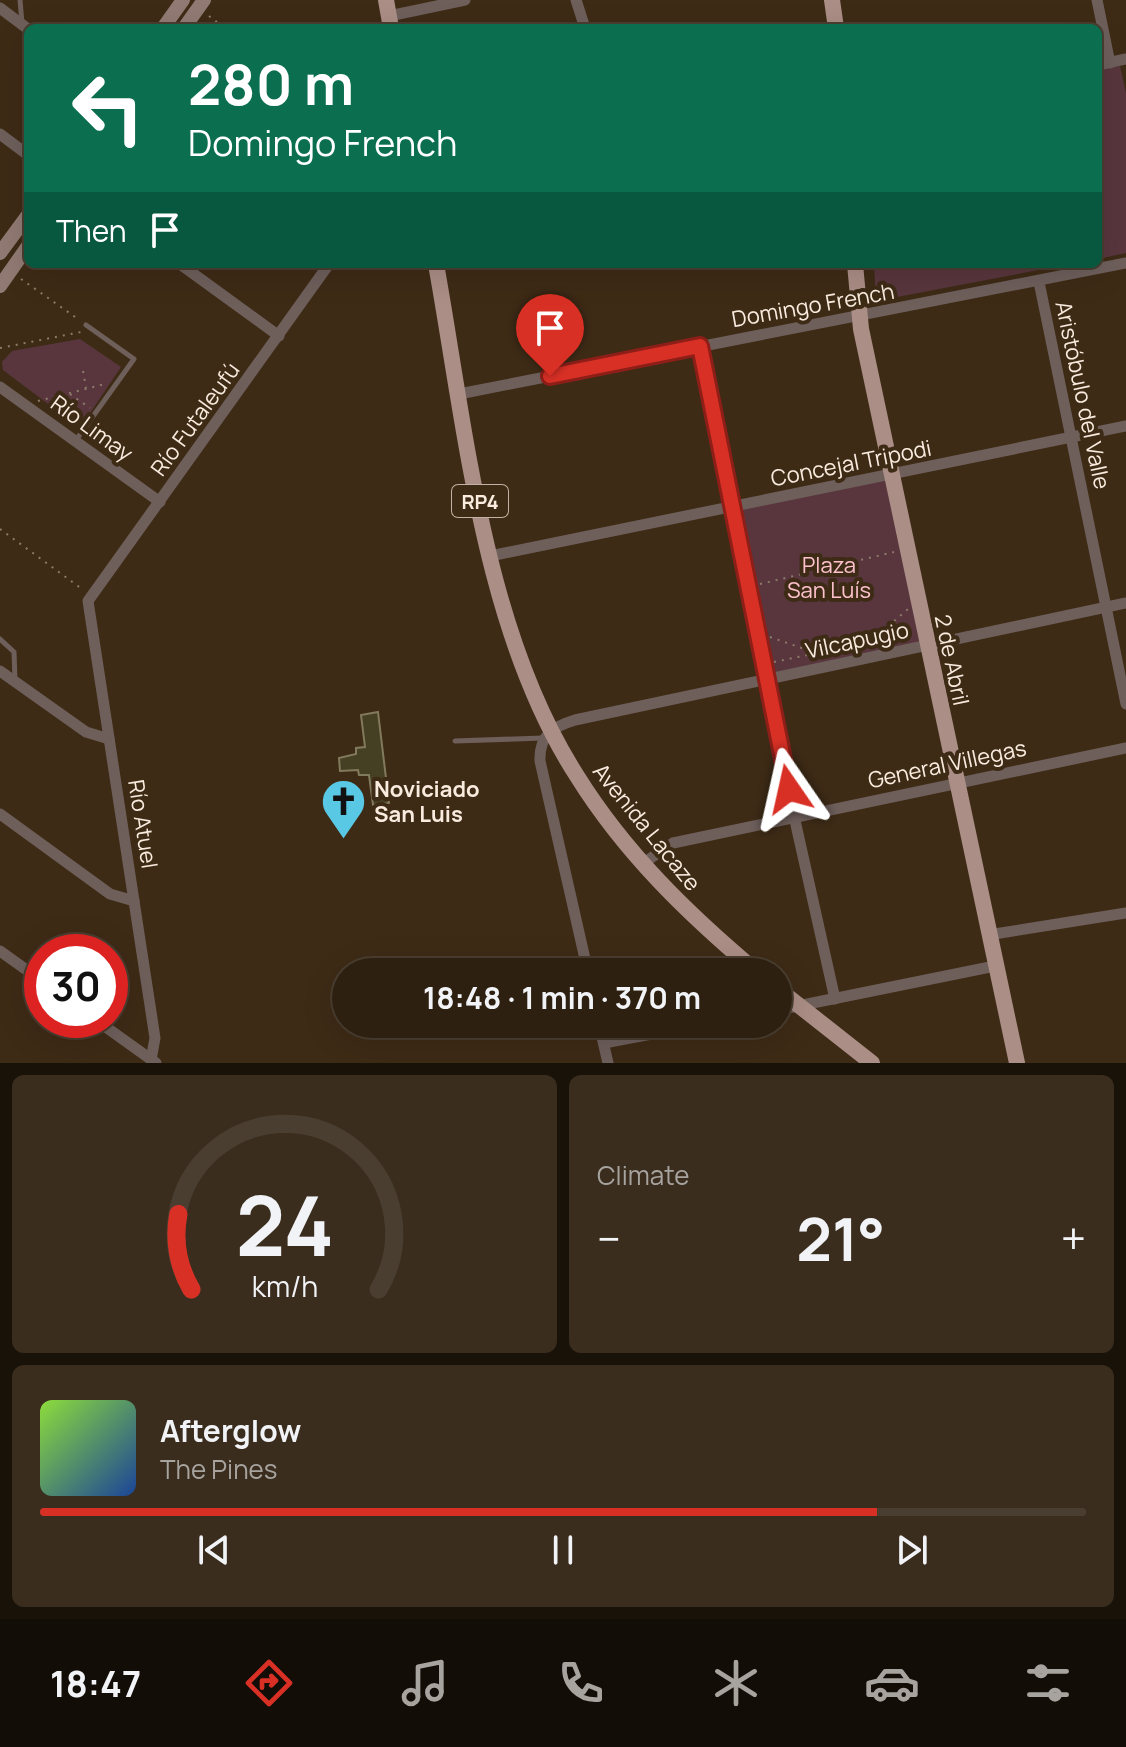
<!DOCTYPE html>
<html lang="en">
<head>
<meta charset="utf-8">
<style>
  body { margin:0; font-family:Manrope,sans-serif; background:#3a2d1e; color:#f1f3f6; height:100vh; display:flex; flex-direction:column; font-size:30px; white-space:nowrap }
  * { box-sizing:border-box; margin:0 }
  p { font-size:26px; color:#a7a39f }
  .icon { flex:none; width:44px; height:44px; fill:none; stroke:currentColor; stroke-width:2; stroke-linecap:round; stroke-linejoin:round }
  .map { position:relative; height:1063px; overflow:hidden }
  .sheet { display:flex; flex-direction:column; gap:12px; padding:12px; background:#191209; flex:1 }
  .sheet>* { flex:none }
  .banner { position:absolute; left:24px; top:24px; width:1078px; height:244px; border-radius:12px; box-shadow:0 8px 32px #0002,0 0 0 2px #493e30; background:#0b6e4f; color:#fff; overflow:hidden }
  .speed { position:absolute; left:24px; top:934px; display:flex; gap:16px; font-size:40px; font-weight:700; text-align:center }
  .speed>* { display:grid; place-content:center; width:104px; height:104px; border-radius:50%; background:#2e2010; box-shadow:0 8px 32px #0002,0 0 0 2px #493e30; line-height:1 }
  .speed .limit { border:12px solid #d22; background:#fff; color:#111 }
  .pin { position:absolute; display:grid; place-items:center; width:68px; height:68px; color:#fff; margin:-82px -34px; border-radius:50% 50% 50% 0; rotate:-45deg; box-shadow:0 0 8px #0007 }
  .pin .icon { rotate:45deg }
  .me { position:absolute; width:88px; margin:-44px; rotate:349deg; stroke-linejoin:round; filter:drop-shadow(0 0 6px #0008) }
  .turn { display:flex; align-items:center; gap:28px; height:168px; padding:0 32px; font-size:36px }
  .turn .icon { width:104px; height:104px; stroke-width:2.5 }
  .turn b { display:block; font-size:56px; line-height:68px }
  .then { display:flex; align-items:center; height:76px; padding:0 32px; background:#0003; gap:16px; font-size:30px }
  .big { font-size:60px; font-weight:700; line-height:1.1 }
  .sheet .widget { flex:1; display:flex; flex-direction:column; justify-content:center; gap:12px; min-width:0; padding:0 28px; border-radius:12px; background:#3a2d1e }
  .sheet .dial { align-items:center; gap:0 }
  .dial svg { height:208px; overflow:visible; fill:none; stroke:#493e30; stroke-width:7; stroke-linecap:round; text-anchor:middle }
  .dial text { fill:#f1f3f6; stroke:none }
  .song { display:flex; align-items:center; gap:24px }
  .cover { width:96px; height:96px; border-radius:12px; background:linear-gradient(135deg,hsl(90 70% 55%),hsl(220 70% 35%)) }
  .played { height:8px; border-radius:4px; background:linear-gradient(90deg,#d93025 80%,#493e30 80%) }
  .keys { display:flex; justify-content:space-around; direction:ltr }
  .heat { display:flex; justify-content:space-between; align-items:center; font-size:44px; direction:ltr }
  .sheet .tiles { flex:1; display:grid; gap:12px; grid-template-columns:1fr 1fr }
  .widget:last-child { grid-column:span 2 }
  .trip { position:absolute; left:332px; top:958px; width:460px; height:80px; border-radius:40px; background:#2e2010; box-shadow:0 8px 32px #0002,0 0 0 2px #493e30; font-weight:700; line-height:80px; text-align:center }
  .dock { display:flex; height:128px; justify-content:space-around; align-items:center; background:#120d06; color:#a7a39f }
  .dock .icon { width:56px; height:56px }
  .dock .active { color:#d93025 }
  .dock b { font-size:36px; color:#f1f3f6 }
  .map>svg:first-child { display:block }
  .green { fill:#59363e }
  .building { fill:#453f23; stroke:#817a5c; stroke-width:2 }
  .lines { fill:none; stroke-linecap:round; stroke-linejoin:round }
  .path { stroke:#8c7b69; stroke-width:2; stroke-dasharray:2 6; stroke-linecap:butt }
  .service { stroke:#6e5f5b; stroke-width:5 }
  .minor { stroke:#6e5f5b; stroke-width:11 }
  .secondary { stroke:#917a73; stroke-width:14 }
  .primary { stroke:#ab8e86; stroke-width:16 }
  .route-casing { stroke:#8d1f18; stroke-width:20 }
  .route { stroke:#d93025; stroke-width:14 }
  .labels { text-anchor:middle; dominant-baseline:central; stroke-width:8; stroke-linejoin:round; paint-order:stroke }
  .shield { fill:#3e2b16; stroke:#c1b2a3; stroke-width:2 }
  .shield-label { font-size:20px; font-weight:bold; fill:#f9ecdf }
  .street-label { font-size:22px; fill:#f9ecdf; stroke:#3e2b16 }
  .park-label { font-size:22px; fill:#fdc2cd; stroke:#3e2b16 }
  .poi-label { font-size:22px; font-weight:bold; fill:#f9ecdf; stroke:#3e2b16; text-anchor:start }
</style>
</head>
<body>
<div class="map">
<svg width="1126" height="1063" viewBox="0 0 1126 1063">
  <rect width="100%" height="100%" fill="#3e2b16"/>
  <g class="green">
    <path d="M1120,66L1126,93V253L1098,259V70Z"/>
    <path d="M874,264H1070L876,301Z"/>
    <path d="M80,339L121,367L80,428L3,370L2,362L12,351Z"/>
    <path d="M893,476L927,646L767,680L732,507Z"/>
  </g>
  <path class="building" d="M378,712L389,803L373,805L369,775H359L358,770L340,771L339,758L356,754V748L365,747L361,715Z"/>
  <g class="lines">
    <g class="path">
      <path d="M209,16L225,28"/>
      <path d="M21,279L78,319"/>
      <path d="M0,348L81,332"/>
      <path d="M83,371L86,388"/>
      <path d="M70,394L90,408"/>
      <path d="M38,401L105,384"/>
      <path d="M0,529L82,589"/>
      <path d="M760,584L894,552"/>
      <path d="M770,637L816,653"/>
      <path d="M870,642L908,609"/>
      <path d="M774,662L912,633"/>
    </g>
    <g class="service">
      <path d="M20,0L22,23"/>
      <path d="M76,440L134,359L86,325"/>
      <path d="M0,639L14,652L15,680"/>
      <path d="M455,741L543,738"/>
    </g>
    <g class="minor">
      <path d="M576,0L585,28"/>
      <path d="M1097,0L1110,63"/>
      <path d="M0,8L28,29"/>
      <path d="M389,16L465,0"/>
      <path d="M1098,65L1126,59"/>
      <path d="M0,134L28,155"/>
      <path d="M180,264L279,336"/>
      <path d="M1039,282L1126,704"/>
      <path d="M700,346L794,816L835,999"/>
      <path d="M0,387L160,502"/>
      <path d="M459,394L1126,263"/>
      <path d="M490,556L1126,426"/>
      <path d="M0,671L86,732L109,739"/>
      <path d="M0,814L110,894L134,901"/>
      <path d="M642,864L673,843L1126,748"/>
      <path d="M988,935L1126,913"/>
      <path d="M0,951L42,981"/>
      <path d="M588,972L540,761C539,736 552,727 575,720L1126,603"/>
      <path d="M778,1010L995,966"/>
      <path d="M96,1020L156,1063"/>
      <path d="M599,1024L608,1063"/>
      <path d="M604,1043L704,1024"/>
      <path d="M151,1060L155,1038L88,601L329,264"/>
    </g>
    <g class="secondary">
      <path d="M163,28L183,0"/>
      <path d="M184,28L204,0"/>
      <path d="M0,253L28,215"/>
      <path d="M0,286L28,246"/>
    </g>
    <g class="primary">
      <path d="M386,0L391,28"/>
      <path d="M832,0L836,28"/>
      <path d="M436,264C466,431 484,632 577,776C625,853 688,914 757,972"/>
      <path d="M855,264L861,329L1017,1063"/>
      <path d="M778,989L872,1063"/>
    </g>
  </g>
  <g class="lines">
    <defs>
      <path id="route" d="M550,376L700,346L789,789"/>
    </defs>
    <use href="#route" class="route-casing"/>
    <use href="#route" class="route"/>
  </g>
  <defs>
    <symbol id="church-pin" viewBox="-11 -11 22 30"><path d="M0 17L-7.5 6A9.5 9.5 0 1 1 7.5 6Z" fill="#59c8e4" stroke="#3e2b16"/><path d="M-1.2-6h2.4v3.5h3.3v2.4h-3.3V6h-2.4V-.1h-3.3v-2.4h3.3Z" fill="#111"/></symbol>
  </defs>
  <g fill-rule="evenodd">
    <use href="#church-pin" x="318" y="776" width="51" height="69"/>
  </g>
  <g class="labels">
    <rect class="shield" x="452" y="485" width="56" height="32" rx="6"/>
    <g class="shield-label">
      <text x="480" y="501">RP4</text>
    </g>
    <g class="street-label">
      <text transform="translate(813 305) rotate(-10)">Domingo French</text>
      <text transform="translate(1083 395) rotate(78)">Aristóbulo del Valle</text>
      <text transform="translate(195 419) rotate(-54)">Río Futaleufú</text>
      <text transform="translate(92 428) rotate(36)">Río Limay</text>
      <text transform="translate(851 463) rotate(-11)">Concejal Tripodi</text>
      <text transform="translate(857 640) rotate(-12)">Vilcapugio</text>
      <text transform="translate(952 660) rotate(78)">2 de Abril</text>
      <text transform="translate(947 764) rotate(-12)">General Villegas</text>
      <text transform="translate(143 824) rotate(81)">Río Atuel</text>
      <text transform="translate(647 827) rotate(51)">Avenida Lacaze</text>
    </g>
    <g class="park-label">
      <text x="829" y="565">Plaza<tspan x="829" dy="25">San Luís</tspan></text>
    </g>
    <g class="poi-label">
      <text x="374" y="789">Noviciado<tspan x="374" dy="25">San Luis</tspan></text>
    </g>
  </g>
</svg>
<div class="speed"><div class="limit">30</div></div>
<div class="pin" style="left:550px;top:376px;background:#d93025"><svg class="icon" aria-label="arrive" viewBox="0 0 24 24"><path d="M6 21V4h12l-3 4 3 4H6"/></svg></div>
<svg class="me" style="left:789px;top:789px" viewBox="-20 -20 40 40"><path d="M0-17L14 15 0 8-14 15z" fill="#d93025" stroke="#fff" stroke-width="4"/></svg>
<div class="trip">18:48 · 1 min · 370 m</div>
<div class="banner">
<div class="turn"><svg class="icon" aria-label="left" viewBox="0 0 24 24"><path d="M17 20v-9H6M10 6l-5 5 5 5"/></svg><div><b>280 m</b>Domingo French</div></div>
<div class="then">Then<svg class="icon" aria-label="arrive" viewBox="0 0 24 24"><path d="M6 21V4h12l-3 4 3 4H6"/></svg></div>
</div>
</div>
<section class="sheet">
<div class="tiles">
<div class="widget dial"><svg viewBox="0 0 100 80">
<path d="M14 69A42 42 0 1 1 86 69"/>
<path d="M14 69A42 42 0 0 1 9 40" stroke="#d93025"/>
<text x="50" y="56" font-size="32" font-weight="700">24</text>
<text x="50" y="72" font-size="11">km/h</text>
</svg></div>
<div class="widget"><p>Climate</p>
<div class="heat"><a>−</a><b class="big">21°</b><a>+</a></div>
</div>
<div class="widget">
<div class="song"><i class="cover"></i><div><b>Afterglow</b><p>The Pines</p></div></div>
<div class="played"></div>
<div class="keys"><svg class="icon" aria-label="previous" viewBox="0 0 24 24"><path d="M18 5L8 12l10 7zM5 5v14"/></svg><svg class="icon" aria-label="pause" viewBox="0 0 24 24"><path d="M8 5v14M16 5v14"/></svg><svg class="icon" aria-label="next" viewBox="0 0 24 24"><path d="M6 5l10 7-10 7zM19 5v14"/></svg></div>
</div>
</div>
</section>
<nav class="dock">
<b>18:47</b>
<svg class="icon active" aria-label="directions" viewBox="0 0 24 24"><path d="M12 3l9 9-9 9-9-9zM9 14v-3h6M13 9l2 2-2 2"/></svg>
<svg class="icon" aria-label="music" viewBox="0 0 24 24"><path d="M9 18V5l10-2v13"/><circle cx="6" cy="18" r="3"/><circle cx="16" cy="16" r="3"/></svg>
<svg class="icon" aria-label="phone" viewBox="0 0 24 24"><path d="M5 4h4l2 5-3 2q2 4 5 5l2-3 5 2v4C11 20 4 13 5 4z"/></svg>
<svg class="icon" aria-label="climate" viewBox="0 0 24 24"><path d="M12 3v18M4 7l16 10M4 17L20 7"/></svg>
<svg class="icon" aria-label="car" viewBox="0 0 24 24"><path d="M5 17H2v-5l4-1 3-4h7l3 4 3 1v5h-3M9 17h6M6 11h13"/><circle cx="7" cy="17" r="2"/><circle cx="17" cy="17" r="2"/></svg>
<svg class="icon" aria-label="filters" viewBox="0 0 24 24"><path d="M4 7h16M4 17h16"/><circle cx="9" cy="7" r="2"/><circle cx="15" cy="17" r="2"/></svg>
</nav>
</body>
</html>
